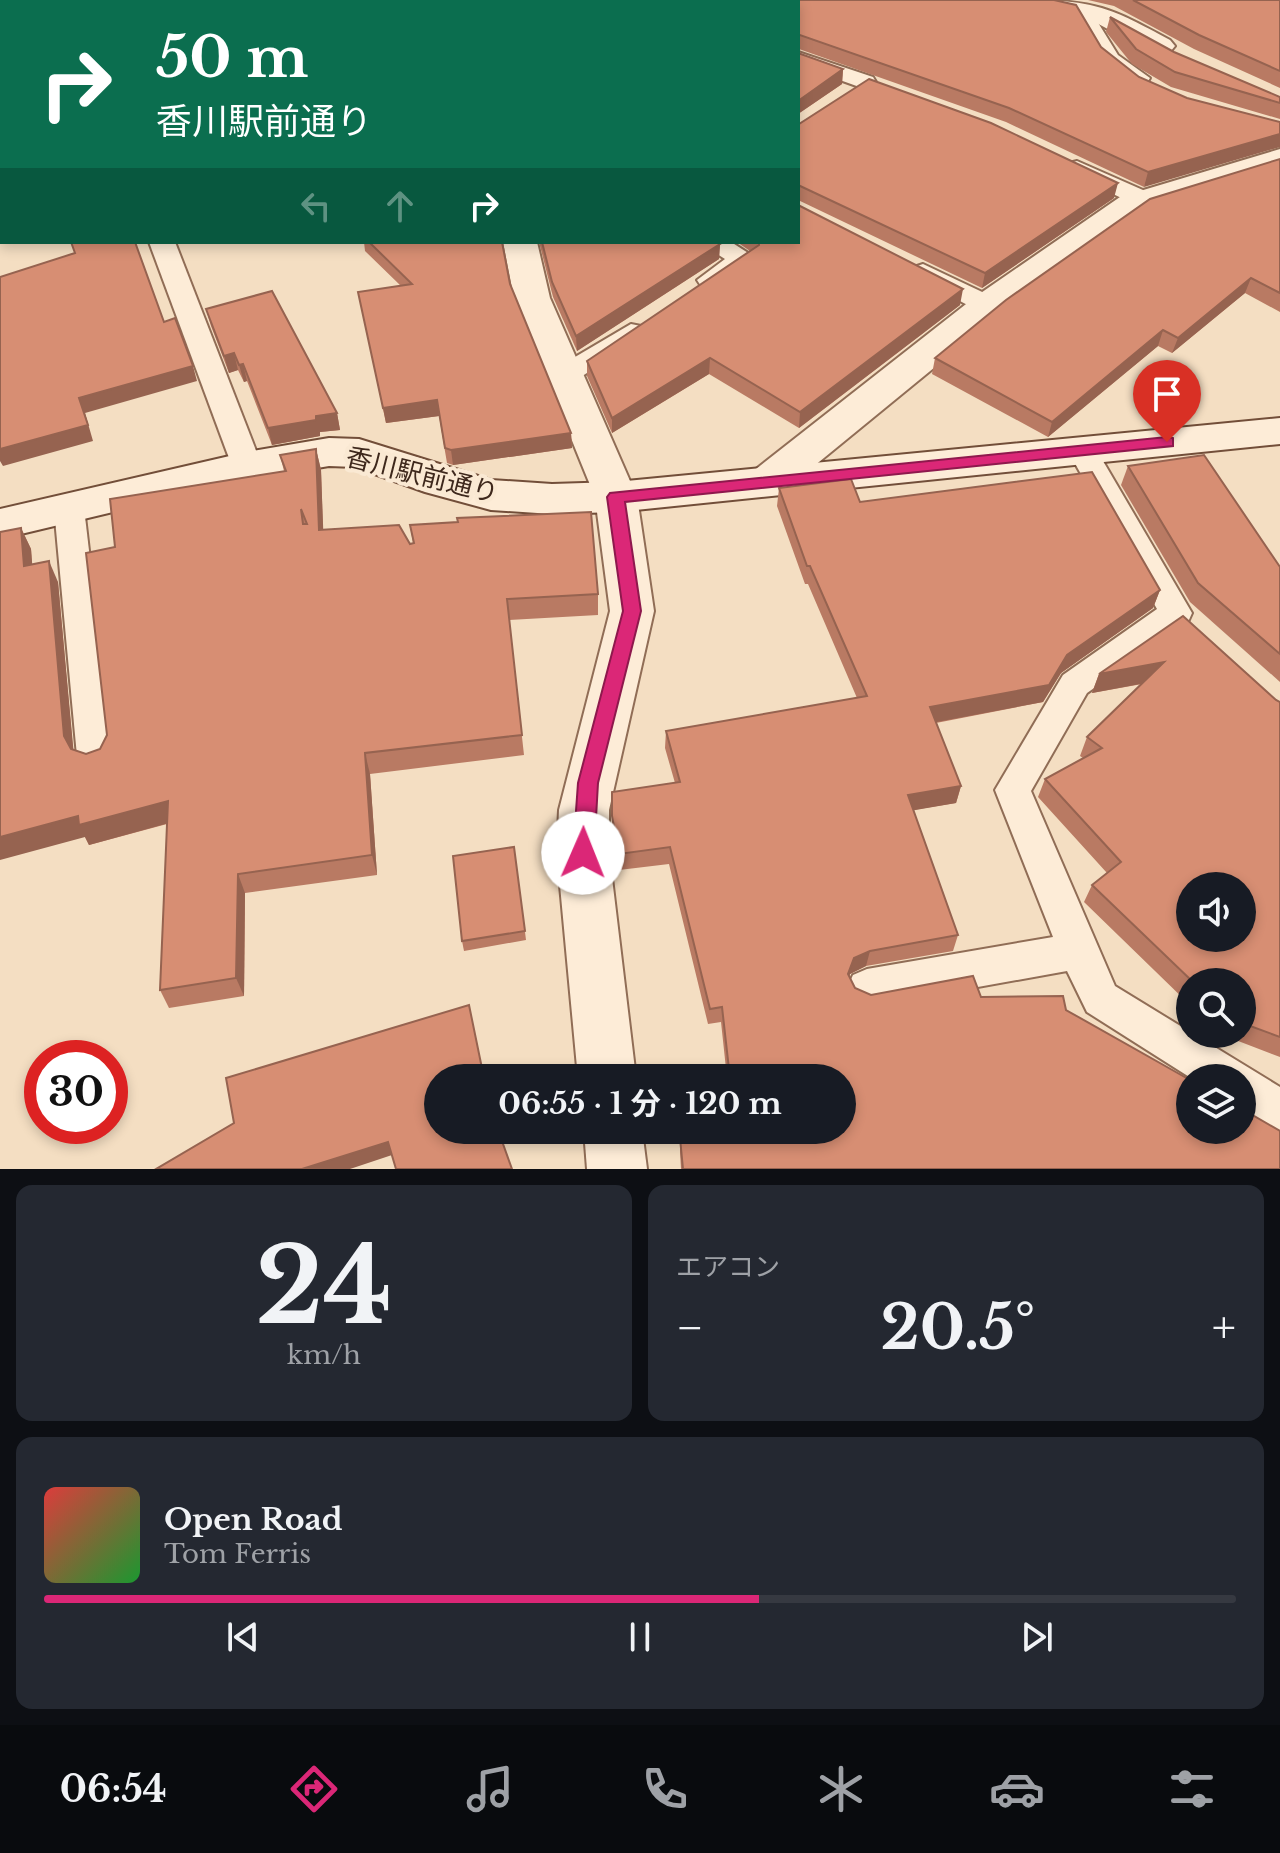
<!DOCTYPE html>
<html lang="ja">
<head>
<meta charset="utf-8">
<style>
  body { margin:0; font-family:"Libre Baskerville","Noto Sans JP",serif; background:#242831; color:#f1f3f6; height:100vh; display:flex; flex-direction:column; font-size:30px; white-space:nowrap }
  * { box-sizing:border-box; margin:0 }
  p { font-size:26px; color:#9ea1a6 }
  .icon { flex:none; width:44px; height:44px; fill:none; stroke:currentColor; stroke-width:2; stroke-linecap:round; stroke-linejoin:round }
  .map { position:relative; height:1169px; overflow:hidden }
  .sheet { display:flex; flex-direction:column; gap:16px; padding:16px; background:#0d0f14; flex:1 }
  .sheet>* { flex:none }
  .banner { position:absolute; left:0px; top:0px; width:800px; height:244px; box-shadow:0 4px 12px #0003; background:#0b6e4f; color:#fff; overflow:hidden }
  .tools { position:absolute; left:1176px; top:872px; display:grid; gap:16px }
  .tools a { display:grid; place-items:center; width:80px; height:80px; border-radius:50%; background:#171b24; box-shadow:0 4px 12px #0003; font-size:40px }
  .speed { position:absolute; left:24px; top:1040px; display:flex; gap:16px; font-size:40px; font-weight:700; text-align:center }
  .speed>* { display:grid; place-content:center; width:104px; height:104px; border-radius:50%; background:#171b24; box-shadow:0 4px 12px #0003; line-height:1 }
  .speed .limit { border:12px solid #d22; background:#fff; color:#111 }
  .pin { position:absolute; display:grid; place-items:center; width:68px; height:68px; color:#fff; margin:-82px -34px; border-radius:50% 50% 50% 0; rotate:-45deg; box-shadow:0 0 8px #0007 }
  .pin .icon { rotate:45deg }
  .me { position:absolute; width:88px; margin:-44px; rotate:1deg; stroke-linejoin:round; filter:drop-shadow(0 0 6px #0008) }
  .turn { display:flex; align-items:center; gap:28px; height:168px; padding:0 24px; font-size:36px }
  .turn .icon { width:104px; height:104px; stroke-width:2.5 }
  .turn b { display:block; font-size:56px; line-height:68px }
  .lanes { display:flex; align-items:center; height:76px; padding:0 24px; background:#0003; justify-content:center; gap:40px; direction:ltr }
  .lanes .off { opacity:.35 }
  .big { font-size:60px; font-weight:700; line-height:1.1 }
  .sheet .widget { flex:1; display:flex; flex-direction:column; justify-content:center; gap:12px; min-width:0; padding:0 28px; border-radius:16px; background:#242831 }
  .sheet .dial { align-items:center; gap:0 }
  .dial b { font-size:104px; line-height:1 }
  .song { display:flex; align-items:center; gap:24px }
  .cover { width:96px; height:96px; border-radius:12px; background:linear-gradient(135deg,hsl(0 70% 55%),hsl(130 70% 35%)) }
  .played { height:8px; border-radius:4px; background:linear-gradient(90deg,#db2777 60%,#363941 60%) }
  .keys { display:flex; justify-content:space-around; direction:ltr }
  .heat { display:flex; justify-content:space-between; align-items:center; font-size:44px; direction:ltr }
  .sheet .tiles { flex:1; display:grid; gap:16px; grid-template-columns:1fr 1fr }
  .widget:last-child { grid-column:span 2 }
  .trip { position:absolute; left:424px; top:1064px; width:432px; height:80px; border-radius:40px; background:#171b24; box-shadow:0 4px 12px #0003; font-weight:700; line-height:80px; text-align:center }
  .tabs { display:flex; height:128px; justify-content:space-around; align-items:center; background:#090b0e; color:#9ea1a6 }
  .tabs .icon { width:56px; height:56px }
  .tabs .current { color:#db2777 }
  .tabs b { font-size:36px; color:#f1f3f6 }
  .map>svg:first-child { display:block }
  .lines { fill:none; stroke-linecap:round; stroke-linejoin:round }
  .lane-casing { stroke:#906d56; stroke-width:4 }
  .street-casing { stroke:#906d56; stroke-width:4 }
  .secondary-casing { stroke:#724e39; stroke-width:4 }
  .lane { fill:#fdecd7; fill-rule:evenodd }
  .street { fill:#fdecd7; fill-rule:evenodd }
  .secondary { fill:#fdecd7; fill-rule:evenodd }
  .wall { fill:#b97a63 }
  .shaded-wall { fill:#966350 }
  .building { fill:#d78e73; stroke:#966350; stroke-width:2; fill-rule:evenodd }
  .route { fill:#db2777; stroke:#8e194d; stroke-width:2 }
  .labels { text-anchor:middle; dominant-baseline:central; stroke-width:8; stroke-linejoin:round; paint-order:stroke }
  .street-label { font-size:26px; fill:#3e281c; stroke:#fae9d3 }
</style>
</head>
<body>
<div class="map">
<svg width="1280" height="1169" viewBox="0 0 1280 1169">
  <rect width="100%" height="100%" fill="#f4dec2"/>
  <g class="lines">
    <defs>
      <g id="lane">
        <path d="M1082,6L1089,8L1118,55L1150,78L1147,83C1112,91 1086,36 1072,12Z"/>
        <path d="M798,52L873,77L876,82L865,89L798,65Z"/>
        <path d="M1077,161L1152,194L1155,199L1143,206L1134,204L1069,173L1065,168L1069,163Z"/>
        <path d="M149,242H175L262,466L257,473L247,476L237,473L232,466Z"/>
        <path d="M698,242H731L756,258L719,286H701L697,280L725,259Z"/>
        <path d="M923,264L997,299L1001,305L997,311H979L914,277L910,272L914,267Z"/>
        <path d="M631,324L641,326L645,332L641,338L573,382H553L549,376L553,370Z"/>
        <path d="M1083,441L1093,444L1192,613L1188,622L1087,693L1031,791L1115,986L1280,1087V1132L1242,1111V1078H1191L1087,1012L1067,971L867,1007L853,1001L847,988L853,975L867,969L1053,937L995,790L1063,675L1157,609L1068,451L1073,444Z"/>
        <path d="M69,497L80,500L84,508L113,756L108,766L95,771L82,766L77,756L54,508L58,500Z"/>
      </g>
      <g id="street">
        <path d="M337,0H366L367,2H338Z"/>
        <path d="M1026,0C1095,0 1111,8 1170,40L1175,46L1170,52H1150L1093,21L1030,6Z"/>
        <path d="M1280,149V169L1144,211L1001,313L786,489L771,493L756,489L750,479L756,469L975,297L1120,197Z"/>
        <path d="M503,242H537L550,298L637,497L654,611L609,810V853L636,1078H578L557,853L559,810L610,611L595,497L514,298Z"/>
        <path d="M584,1130H642L647,1169H587Z"/>
      </g>
      <path id="secondary" d="M1280,418V444L616,512L552,514L491,510L425,492L355,467L329,466L247,480L0,539V509L247,452L329,438L359,439L491,480L552,484L616,482Z"/>
    </defs>
    <use href="#lane" class="lane-casing"/>
    <use href="#street" class="street-casing"/>
    <use href="#secondary" class="secondary-casing"/>
    <use href="#lane" class="lane"/>
    <use href="#street" class="street"/>
    <use href="#secondary" class="secondary"/>
  </g>
  <g class="wall">
    <path d="M397,0H1054L1101,47L1139,77L1187,98L1144,187L1006,122L799,49L798,2H400Z"/>
    <path d="M1088,0H1280V88L1194,49L1114,6Z"/>
    <path d="M1110,17L1174,52L1280,97V119L1171,87L1132,64L1106,32Z"/>
    <path d="M798,53L843,69L842,84L798,114L799,124L1114,198L982,288L798,200Z"/>
    <path d="M1280,159V312L1245,293L1172,353L1158,346L1048,437L932,374L935,358Z"/>
    <path d="M364,242H502L510,284L571,433L572,448L453,465L447,463L439,416L386,423L358,292L401,286L365,251Z"/>
    <path d="M539,242H717L720,244L719,259L577,351L553,297Z"/>
    <path d="M737,242H798L960,305L799,428L709,374L612,433L587,376V361L750,251Z"/>
    <path d="M206,309L337,413L340,430L320,432V436L272,445L247,381L244,382L238,370L229,373L211,326Z"/>
    <path d="M316,449L321,470L323,530L410,544L413,543L410,525L598,594V615L509,620L524,755L370,774L377,875L245,893L244,996L169,1008L160,990L167,824L89,845L85,837L21,528L31,549L32,564L58,582L73,749L86,754L100,749L107,735L115,547L284,471L280,455Z"/>
    <path d="M1128,466L1280,567V682L1190,602L1121,485Z"/>
    <path d="M779,488L860,502L1160,590L1153,608L1061,673L1043,702L936,723L961,786L956,803L913,810L958,935L953,951L866,966L850,974L849,977L855,988L871,995L981,997L1066,1010L1280,1169H681L680,1152V1138L733,1135L732,1130H842V1078H727L721,1022L708,1024L669,864L619,870L612,832V816L675,783L665,748L666,731L857,698L808,584H805L777,506Z"/>
    <path d="M1099,674L1280,702V1057L1220,1034H1242V982H1190V1005L1084,902L1092,885L1107,873L1038,797L1045,779L1083,758L1080,756L1087,737L1142,684L1092,693Z"/>
    <path d="M514,847L526,940L464,951L462,941Z"/>
  </g>
  <g class="shaded-wall">
    <path d="M2,32V48H0V33Z"/>
    <path d="M800,35L799,49L798,50V36Z"/>
    <path d="M843,69L842,84L798,114V101Z"/>
    <path d="M1280,134V147L1144,187L1148,172Z"/>
    <path d="M1118,183L1114,198L982,288L985,273Z"/>
    <path d="M720,244L719,259L577,351L576,336Z"/>
    <path d="M1251,278L1245,293L1172,353L1178,338Z"/>
    <path d="M963,289L960,305L799,428L800,412Z"/>
    <path d="M1163,330L1158,346L1048,437L1052,422Z"/>
    <path d="M234,353L238,370L229,373L224,356Z"/>
    <path d="M710,358L709,374L612,433V418Z"/>
    <path d="M243,364L247,381L244,382L239,365Z"/>
    <path d="M193,366L197,381L85,413L93,441L3,466L0,461V449L79,398Z"/>
    <path d="M437,400L439,416L386,423L383,408Z"/>
    <path d="M337,413L340,430L320,432V436L272,445L268,428L316,416Z"/>
    <path d="M571,433L572,448L453,465L451,450Z"/>
    <path d="M316,449L321,470L324,551L319,530Z"/>
    <path d="M21,528L31,549L34,587L24,566Z"/>
    <path d="M49,561L58,582L74,756L64,736Z"/>
    <path d="M1160,590L1153,608L1061,673L1043,702L926,724L930,707L1067,655Z"/>
    <path d="M1164,662L1156,681L1092,693L1099,674Z"/>
    <path d="M365,753L370,774L377,875L372,855Z"/>
    <path d="M961,786L956,803L904,812L908,795Z"/>
    <path d="M168,801L176,821L89,845L85,837L0,860V837L78,816Z"/>
    <path d="M238,874L245,893L244,996L236,978Z"/>
    <path d="M870,951L866,966L850,974L844,989L848,974L854,958Z"/>
    <path d="M388,1142L392,1155L350,1169H302Z"/>
  </g>
  <g class="building">
    <path d="M0,0H190L192,2H2V32L0,33Z"/>
    <path d="M415,0H1054L1076,5L1101,47L1139,77L1187,98L1280,122V134L1148,172L1009,108L800,35L798,36V2H417Z"/>
    <path d="M1133,0H1280V71L1199,35Z"/>
    <path d="M1110,17L1174,52L1280,97V103L1175,72L1136,49Z"/>
    <path d="M798,53L843,69L798,101Z"/>
    <path d="M869,79L991,123L1118,183L985,273L798,185V108L799,124Z"/>
    <path d="M1280,159V293L1251,278L1178,338L1163,330L1052,422L935,358L1006,300L1150,199Z"/>
    <path d="M798,205L963,289L800,412L710,358L612,418L587,361L759,245V242H798Z"/>
    <path d="M71,242H135L164,322L175,318L193,366L79,398L88,425L0,449V277L75,253Z"/>
    <path d="M369,242H502L510,284L571,433L451,450L445,448L437,400L383,408L358,292L412,284Z"/>
    <path d="M542,242H717L720,244L576,336L552,282Z"/>
    <path d="M272,291L337,413L316,416V420L268,428L243,364L239,365L234,353L224,356L206,309Z"/>
    <path d="M316,449L319,530L399,525L410,544L414,543L410,525L458,522L457,518L591,512L598,594L507,599L522,735L365,753L372,855L238,874L236,978L160,990L168,801L79,825L78,816L0,837V532L21,528L24,566L49,561L64,736L71,749L86,754L100,749L107,735L86,553L115,547L110,499L286,471L280,455ZM301,509L307,524H303Z"/>
    <path d="M1204,455L1280,567V654L1198,583L1128,466Z"/>
    <path d="M1092,472L1160,590L1067,655L1049,685L930,707L961,786L908,795L958,935L870,951L854,958L848,974L855,988L871,995L973,976L981,997L1063,996L1066,1010L1190,1080V1130H1242V1109L1280,1131V1169H683L680,1138L736,1135V1130H842V1078H730L722,1007L710,1009L670,847L619,854L612,816V792L680,782L666,731L867,696L810,566H807L779,488L851,479L860,502Z"/>
    <path d="M1183,616L1276,700L1280,702V1037L1242,1023V982H1193L1092,885L1121,862L1045,779L1102,748L1087,737L1164,662L1099,674ZM1190,886H1242V938H1190Z"/>
    <path d="M514,847L525,931L462,941L453,856Z"/>
    <path d="M469,1005L484,1078H438V1130H498L512,1169H396L388,1142L302,1169H156L234,1123L226,1078Z"/>
  </g>
  <path class="route" d="M1167,437L1173,438V446L625,502L641,611L598,783L594,853L591,860H576L573,853L578,783L623,611L607,497L610,493Z"/>
  <g class="labels">
    <g class="street-label">
      <text transform="translate(422 475) rotate(14)">香川駅前通り</text>
    </g>
  </g>
</svg>
<div class="tools">
<a><svg class="icon" aria-label="sound" viewBox="0 0 24 24"><path d="M4 9h4l5-4v14l-5-4H4zM17 9q2 3 0 6"/></svg></a>
<a><svg class="icon" aria-label="search" viewBox="0 0 24 24"><circle cx="10" cy="10" r="6"/><path d="M15 15l6 6"/></svg></a>
<a><svg class="icon" aria-label="layers" viewBox="0 0 24 24"><path d="M12 4l9 5-9 5-9-5zM3 14l9 5 9-5"/></svg></a>
</div>
<div class="speed"><div class="limit">30</div></div>
<div class="pin" style="left:1167px;top:442px;background:#d93025"><svg class="icon" aria-label="arrive" viewBox="0 0 24 24"><path d="M6 21V4h12l-3 4 3 4H6"/></svg></div>
<svg class="me" style="left:583px;top:853px" viewBox="-20 -20 40 40"><circle r="19" fill="#fff"/><path d="M0-13L10 11 0 6-10 11z" fill="#db2777"/></svg>
<div class="trip">06:55 · 1 分 · 120 m</div>
<div class="banner">
<div class="turn"><svg class="icon" aria-label="right" viewBox="0 0 24 24"><path d="M7 20v-9h11M14 6l5 5-5 5"/></svg><div><b>50 m</b>香川駅前通り</div></div>
<div class="lanes"><svg class="icon off" aria-label="left" viewBox="0 0 24 24"><path d="M17 20v-9H6M10 6l-5 5 5 5"/></svg><svg class="icon off" aria-label="ahead" viewBox="0 0 24 24"><path d="M12 20V5M6 11l6-6 6 6"/></svg><svg class="icon" aria-label="right" viewBox="0 0 24 24"><path d="M7 20v-9h11M14 6l5 5-5 5"/></svg></div>
</div>
</div>
<section class="sheet">
<div class="tiles">
<div class="widget dial"><b>24</b><p>km/h</p></div>
<div class="widget"><p>エアコン</p>
<div class="heat"><a>−</a><b class="big">20.5°</b><a>+</a></div>
</div>
<div class="widget">
<div class="song"><i class="cover"></i><div><b>Open Road</b><p>Tom Ferris</p></div></div>
<div class="played"></div>
<div class="keys"><svg class="icon" aria-label="previous" viewBox="0 0 24 24"><path d="M18 5L8 12l10 7zM5 5v14"/></svg><svg class="icon" aria-label="pause" viewBox="0 0 24 24"><path d="M8 5v14M16 5v14"/></svg><svg class="icon" aria-label="next" viewBox="0 0 24 24"><path d="M6 5l10 7-10 7zM19 5v14"/></svg></div>
</div>
</div>
</section>
<nav class="tabs">
<b>06:54</b>
<svg class="icon current" aria-label="directions" viewBox="0 0 24 24"><path d="M12 3l9 9-9 9-9-9zM9 14v-3h6M13 9l2 2-2 2"/></svg>
<svg class="icon" aria-label="music" viewBox="0 0 24 24"><path d="M9 18V5l10-2v13"/><circle cx="6" cy="18" r="3"/><circle cx="16" cy="16" r="3"/></svg>
<svg class="icon" aria-label="phone" viewBox="0 0 24 24"><path d="M5 4h4l2 5-3 2q2 4 5 5l2-3 5 2v4C11 20 4 13 5 4z"/></svg>
<svg class="icon" aria-label="climate" viewBox="0 0 24 24"><path d="M12 3v18M4 7l16 10M4 17L20 7"/></svg>
<svg class="icon" aria-label="car" viewBox="0 0 24 24"><path d="M5 17H2v-5l4-1 3-4h7l3 4 3 1v5h-3M9 17h6M6 11h13"/><circle cx="7" cy="17" r="2"/><circle cx="17" cy="17" r="2"/></svg>
<svg class="icon" aria-label="filters" viewBox="0 0 24 24"><path d="M4 7h16M4 17h16"/><circle cx="9" cy="7" r="2"/><circle cx="15" cy="17" r="2"/></svg>
</nav>
</body>
</html>
